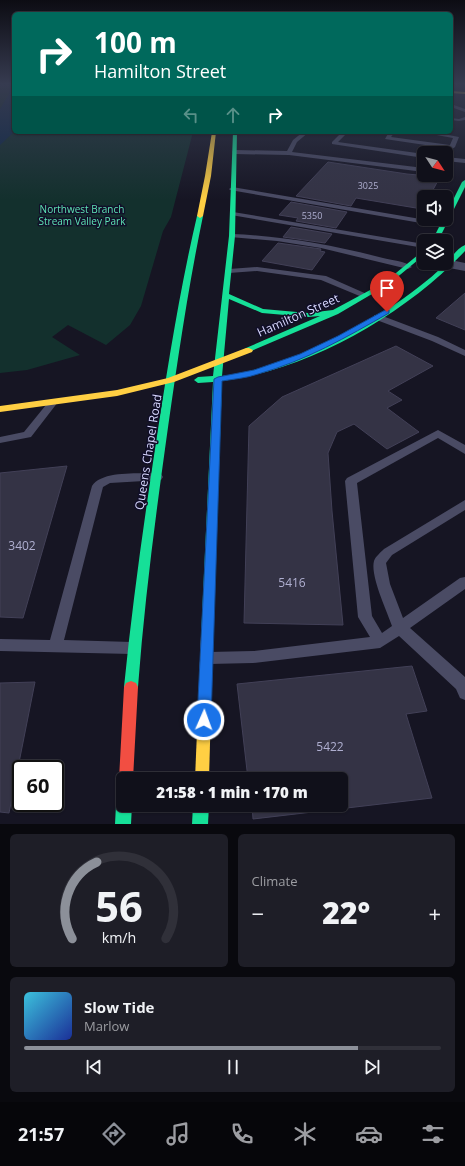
<!DOCTYPE html>
<html lang="en">
<head>
<meta charset="utf-8">
<style>
  body { margin:0; font-family:"Open Sans",sans-serif; background:#1e1e27; color:#f1f3f6; height:100vh; display:flex; flex-direction:column; font-size:15px; white-space:nowrap }
  * { box-sizing:border-box; margin:0 }
  p { font-size:13px; color:#9c9da2 }
  .icon { flex:none; width:22px; height:22px; fill:none; stroke:currentColor; stroke-width:2; stroke-linecap:round; stroke-linejoin:round }
  .map { position:relative; height:824px; overflow:hidden }
  .panel { display:flex; flex-direction:column; gap:10px; padding:10px; background:#09090e; flex:1 }
  .panel>* { flex:none }
  .guide { position:absolute; left:12px; top:12px; width:441px; height:122px; border-radius:6px; box-shadow:0 1px 3px #0004,0 0 0 1px #303039; background:#00695c; color:#fff; overflow:hidden }
  .needle { width:26px; rotate:126deg }
  .fabs { position:absolute; left:417px; top:146px; display:grid; gap:8px }
  .fabs a { display:grid; place-items:center; width:36px; height:36px; border-radius:6px; background:#10101a; box-shadow:0 1px 3px #0004,0 0 0 1px #303039; font-size:20px }
  .speed { position:absolute; left:12px; top:760px; display:flex; gap:8px; font-size:20px; font-weight:700; text-align:center }
  .speed>* { display:grid; place-content:center; width:52px; height:52px; border-radius:50%; background:#10101a; box-shadow:0 1px 3px #0004,0 0 0 1px #303039; line-height:1 }
  .speed .limit { border:2px solid #111; border-radius:6px; background:#fff; color:#111 }
  .pin { position:absolute; display:grid; place-items:center; width:34px; height:34px; color:#fff; margin:-41px -17px; border-radius:50% 50% 50% 0; rotate:-45deg; box-shadow:0 0 4px #0007 }
  .pin .icon { rotate:45deg }
  .me { position:absolute; width:44px; margin:-22px; rotate:2deg; stroke-linejoin:round; filter:drop-shadow(0 0 3px #0008) }
  .turn { display:flex; align-items:center; gap:14px; height:84px; padding:0 16px; font-size:18px }
  .turn .icon { width:52px; height:52px; stroke-width:2.5 }
  .turn b { display:block; font-size:28px; line-height:34px }
  .lanes { display:flex; align-items:center; height:38px; padding:0 16px; background:#0003; justify-content:center; gap:20px; direction:ltr }
  .lanes .off { opacity:.35 }
  .big { font-size:30px; font-weight:800; line-height:1.1 }
  .panel .card { flex:1; display:flex; flex-direction:column; justify-content:center; gap:6px; min-width:0; padding:0 14px; border-radius:6px; background:#1e1e27 }
  .panel .dial { align-items:center; gap:0 }
  .dial svg { height:104px; overflow:visible; fill:none; stroke:#303039; stroke-width:7; stroke-linecap:round; text-anchor:middle }
  .dial text { fill:#f1f3f6; stroke:none }
  .song { display:flex; align-items:center; gap:12px }
  .cover { width:48px; height:48px; border-radius:6px; background:linear-gradient(135deg,hsl(190 70% 55%),hsl(230 70% 35%)) }
  .played { height:4px; border-radius:2px; background:linear-gradient(90deg,#8c9099 80%,#303039 80%) }
  .keys { display:flex; justify-content:space-around; direction:ltr }
  .heat { display:flex; justify-content:space-between; align-items:center; font-size:22px; direction:ltr }
  .panel .tiles { flex:1; display:grid; gap:10px; grid-template-columns:1fr 1fr }
  .card:last-child { grid-column:span 2 }
  .trip { position:absolute; left:116px; top:772px; width:232px; height:40px; border-radius:6px; background:#10101a; box-shadow:0 1px 3px #0004,0 0 0 1px #303039; font-weight:800; line-height:40px; text-align:center }
  .menu { display:flex; height:64px; justify-content:space-around; align-items:center; background:#06060a; color:#9c9da2 }
  .menu .icon { width:28px; height:28px }
  .menu .selected { color:#8c9099 }
  .menu b { font-size:18px; color:#f1f3f6 }
  .map>svg:first-child { display:block }
  .green { fill:#13302d }
  .water { fill:#0c2849 }
  .building { fill:#343345; stroke:#424057 }
  .lines { fill:none; stroke-linecap:round; stroke-linejoin:round }
  .lane { fill:#4a4b64; fill-rule:evenodd }
  .street { fill:#4a4b64; fill-rule:evenodd }
  .fast { fill:#16e098; fill-rule:evenodd }
  .slow { fill:#ffcf43; fill-rule:evenodd }
  .jam { fill:#f24e42; fill-rule:evenodd }
  .route { fill:#1a73e8; stroke:#114b97 }
  .labels { text-anchor:middle; dominant-baseline:central; stroke-width:3; stroke-linejoin:round; paint-order:stroke }
  .far-number-label { font-size:9px; fill:#afafd0 }
  .far-park-label { font-size:10px; fill:#5ee4b5; stroke:#110f29 }
  .street-label { font-size:12px; fill:#d8d8ff; stroke:#110f29 }
  .near-number-label { font-size:12px; fill:#afafd0 }
</style>
</head>
<body>
<div class="map">
<svg width="465" height="824" viewBox="0 0 465 824">
  <rect width="100%" height="100%" fill="#161523"/>
  <path class="green" d="M0,85H14V132H193L171,217L163,231L141,306L130,325L106,345L68,325L52,337L80,355L27,370L0,373Z"/>
  <path class="water" d="M9,85H14V132L0,145V109L9,94L10,87Z"/>
  <g class="building">
    <path d="M328,162L407,174L440,177L429,197H424L422,209L356,198L351,206L296,196Z"/>
    <path d="M291,202L347,212L336,228L296,221L298,218L279,215Z"/>
    <path d="M291,227L332,234L325,243L283,237Z"/>
    <path d="M278,243L321,249L320,251L325,252L312,270L262,261Z"/>
    <path d="M465,293V330L436,318Z"/>
    <path d="M396,346L433,366L388,391L402,400L387,408L419,432L387,449L354,424L337,432L328,453L332,511L343,625L244,623L249,426L282,397Z"/>
    <path d="M67,466L23,618L0,617V473Z"/>
    <path d="M412,666L427,711L406,714L432,798L253,819L252,805H341V779H248L237,684Z"/>
    <path d="M35,682L9,813L0,812V683Z"/>
  </g>
  <g class="lines">
    <g class="lane">
      <path d="M451,104L465,109V112L451,107Z"/>
      <path d="M465,117V120L459,121L451,120V118L459,119Z"/>
      <path d="M303,132H309L297,142L292,152L424,168V172L289,155L235,154L232,152L235,150L287,151L293,140Z"/>
      <path d="M342,132H348L338,142L424,154V158L332,144V142Z"/>
      <path d="M389,132H395L391,137L450,145L453,138L420,132H433L459,137L455,147L452,149L385,139Z"/>
      <path d="M446,157L465,159V163L446,161Z"/>
      <path d="M232,187L444,223L447,225L444,227L230,190L229,189Z"/>
      <path d="M233,212L424,244V248L231,215L230,214Z"/>
      <path d="M232,234C283,236 333,245 383,258C391,260 405,261 412,267L408,269L321,248L277,241L230,237L229,236Z"/>
      <path d="M257,267L326,276L369,295L365,297H362L321,280L257,271L229,273L225,271L229,269Z"/>
      <path d="M374,315H380L438,337L465,350V356L432,341L374,319Z"/>
      <path d="M53,399L58,402L31,437L0,443V437L24,432L50,400Z"/>
      <path d="M438,430L465,445V454L438,438L357,483L372,616L382,633L392,626C387,611 370,576 374,561C375,557 381,552 384,549L465,500V510L392,555L386,563L390,584L403,618L460,578L465,577V589L410,628L465,677V700L460,698L456,689L399,636L380,648L253,663L209,664L204,663L202,658L204,653L209,652L253,651L370,637L358,617L345,481L347,478Z"/>
      <path d="M157,473L161,474L163,477L161,480L110,483L103,487L64,640L132,642L137,644L139,648L137,652L132,654L0,651V639L50,640L92,486C102,470 140,474 157,473Z"/>
    </g>
    <path class="street" d="M446,259L465,263V271L439,266L437,263H446Z"/>
    <g class="fast">
      <path d="M233,132H237L235,236L229,294L263,309L308,313L333,310L385,282L424,250V255L389,284L338,314L249,352L245,350L246,348L320,316L308,317L262,313L229,299L222,376C288,368 368,327 420,286C428,280 436,273 443,266C450,260 457,248 465,245V251C406,314 309,370 222,381L213,637L211,641L207,643L203,641L201,637L213,382L198,383L194,380L198,377L213,376L229,236Z"/>
      <path d="M465,180V187L438,241H432L443,219H446V214L462,182Z"/>
      <path d="M200,214L203,216C187,293 176,371 165,449C154,528 144,607 138,687L136,691L131,693L126,691L124,687C132,607 143,528 155,449C167,371 179,293 197,216Z"/>
      <path d="M123,798V805H132L131,824H115L116,805L119,800Z"/>
      <path d="M193,805H209L208,824H192Z"/>
    </g>
    <g class="slow">
      <path d="M451,91L465,92V94L451,93Z"/>
      <path d="M212,132H216L211,176L203,216L200,218L197,216L205,176Z"/>
      <path d="M246,348H249L253,350L252,352L174,382L117,396L0,412V406L117,390L168,378Z"/>
      <path d="M207,631L211,633L213,637L209,779H195L201,637L203,633Z"/>
    </g>
    <path class="jam" d="M131,681L136,683L138,687L133,779H123V785L121,784L119,779L124,687L126,683Z"/>
  </g>
  <linearGradient id="sky" x2="0" y2="1"><stop stop-color="#0c0c13"/><stop offset="0.42" stop-color="#363b50"/><stop offset="1" stop-color="#363b50" stop-opacity="0"/></linearGradient>
  <rect width="465" height="200" fill="url(#sky)"/>
  <path class="route" d="M387,309L389,310V313C347,337 305,361 258,374C247,378 234,379 222,381L211,720L209,725L204,727L199,725L197,720L214,379L218,377L254,370L300,354L338,336Z"/>
  <g class="labels">
    <g class="far-number-label">
      <text x="368" y="185">3025</text>
      <text x="312" y="215">5350</text>
    </g>
    <g class="far-park-label">
      <text x="82" y="209">Northwest Branch<tspan x="82" dy="12">Stream Valley Park</tspan></text>
    </g>
    <g class="street-label">
      <text transform="translate(298 315) rotate(-24)">Hamilton Street</text>
      <text transform="translate(148 452) rotate(-81)">Queens Chapel Road</text>
    </g>
    <g class="near-number-label">
      <text x="22" y="545">3402</text>
      <text x="292" y="582">5416</text>
      <text x="330" y="746">5422</text>
    </g>
  </g>
</svg>
<div class="fabs">
<a><svg class="needle" viewBox="-14 -14 28 28"><path d="M0-13l5 13h-10z" fill="#e53935"/><path d="M0 13l5-13h-10z" fill="#9c9da2"/></svg></a>
<a><svg class="icon" aria-label="sound" viewBox="0 0 24 24"><path d="M4 9h4l5-4v14l-5-4H4zM17 9q2 3 0 6"/></svg></a>
<a><svg class="icon" aria-label="layers" viewBox="0 0 24 24"><path d="M12 4l9 5-9 5-9-5zM3 14l9 5 9-5"/></svg></a>
</div>
<div class="speed"><div class="limit">60</div></div>
<div class="pin" style="left:387px;top:312px;background:#d93025"><svg class="icon" aria-label="arrive" viewBox="0 0 24 24"><path d="M6 21V4h12l-3 4 3 4H6"/></svg></div>
<svg class="me" style="left:204px;top:720px" viewBox="-20 -20 40 40"><circle r="17" fill="#1a73e8" stroke="#fff" stroke-width="3"/><path d="M0-11L8 9 0 5-8 9z" fill="#fff"/></svg>
<div class="trip">21:58 · 1 min · 170 m</div>
<div class="guide">
<div class="turn"><svg class="icon" aria-label="right" viewBox="0 0 24 24"><path d="M7 20v-9h11M14 6l5 5-5 5"/></svg><div><b>100 m</b>Hamilton Street</div></div>
<div class="lanes"><svg class="icon off" aria-label="left" viewBox="0 0 24 24"><path d="M17 20v-9H6M10 6l-5 5 5 5"/></svg><svg class="icon off" aria-label="ahead" viewBox="0 0 24 24"><path d="M12 20V5M6 11l6-6 6 6"/></svg><svg class="icon" aria-label="right" viewBox="0 0 24 24"><path d="M7 20v-9h11M14 6l5 5-5 5"/></svg></div>
</div>
</div>
<section class="panel">
<div class="tiles">
<div class="card dial"><svg viewBox="0 0 100 80">
<path d="M14 69A42 42 0 1 1 86 69"/>
<path d="M14 69A42 42 0 0 1 33 10" stroke="#8c9099"/>
<text x="50" y="56" font-size="32" font-weight="700">56</text>
<text x="50" y="72" font-size="11">km/h</text>
</svg></div>
<div class="card"><p>Climate</p>
<div class="heat"><a>−</a><b class="big">22°</b><a>+</a></div>
</div>
<div class="card">
<div class="song"><i class="cover"></i><div><b>Slow Tide</b><p>Marlow</p></div></div>
<div class="played"></div>
<div class="keys"><svg class="icon" aria-label="previous" viewBox="0 0 24 24"><path d="M18 5L8 12l10 7zM5 5v14"/></svg><svg class="icon" aria-label="pause" viewBox="0 0 24 24"><path d="M8 5v14M16 5v14"/></svg><svg class="icon" aria-label="next" viewBox="0 0 24 24"><path d="M6 5l10 7-10 7zM19 5v14"/></svg></div>
</div>
</div>
</section>
<nav class="menu">
<b>21:57</b>
<svg class="icon selected" aria-label="directions" viewBox="0 0 24 24"><path d="M12 3l9 9-9 9-9-9zM9 14v-3h6M13 9l2 2-2 2"/></svg>
<svg class="icon" aria-label="music" viewBox="0 0 24 24"><path d="M9 18V5l10-2v13"/><circle cx="6" cy="18" r="3"/><circle cx="16" cy="16" r="3"/></svg>
<svg class="icon" aria-label="phone" viewBox="0 0 24 24"><path d="M5 4h4l2 5-3 2q2 4 5 5l2-3 5 2v4C11 20 4 13 5 4z"/></svg>
<svg class="icon" aria-label="climate" viewBox="0 0 24 24"><path d="M12 3v18M4 7l16 10M4 17L20 7"/></svg>
<svg class="icon" aria-label="car" viewBox="0 0 24 24"><path d="M5 17H2v-5l4-1 3-4h7l3 4 3 1v5h-3M9 17h6M6 11h13"/><circle cx="7" cy="17" r="2"/><circle cx="17" cy="17" r="2"/></svg>
<svg class="icon" aria-label="filters" viewBox="0 0 24 24"><path d="M4 7h16M4 17h16"/><circle cx="9" cy="7" r="2"/><circle cx="15" cy="17" r="2"/></svg>
</nav>
</body>
</html>
